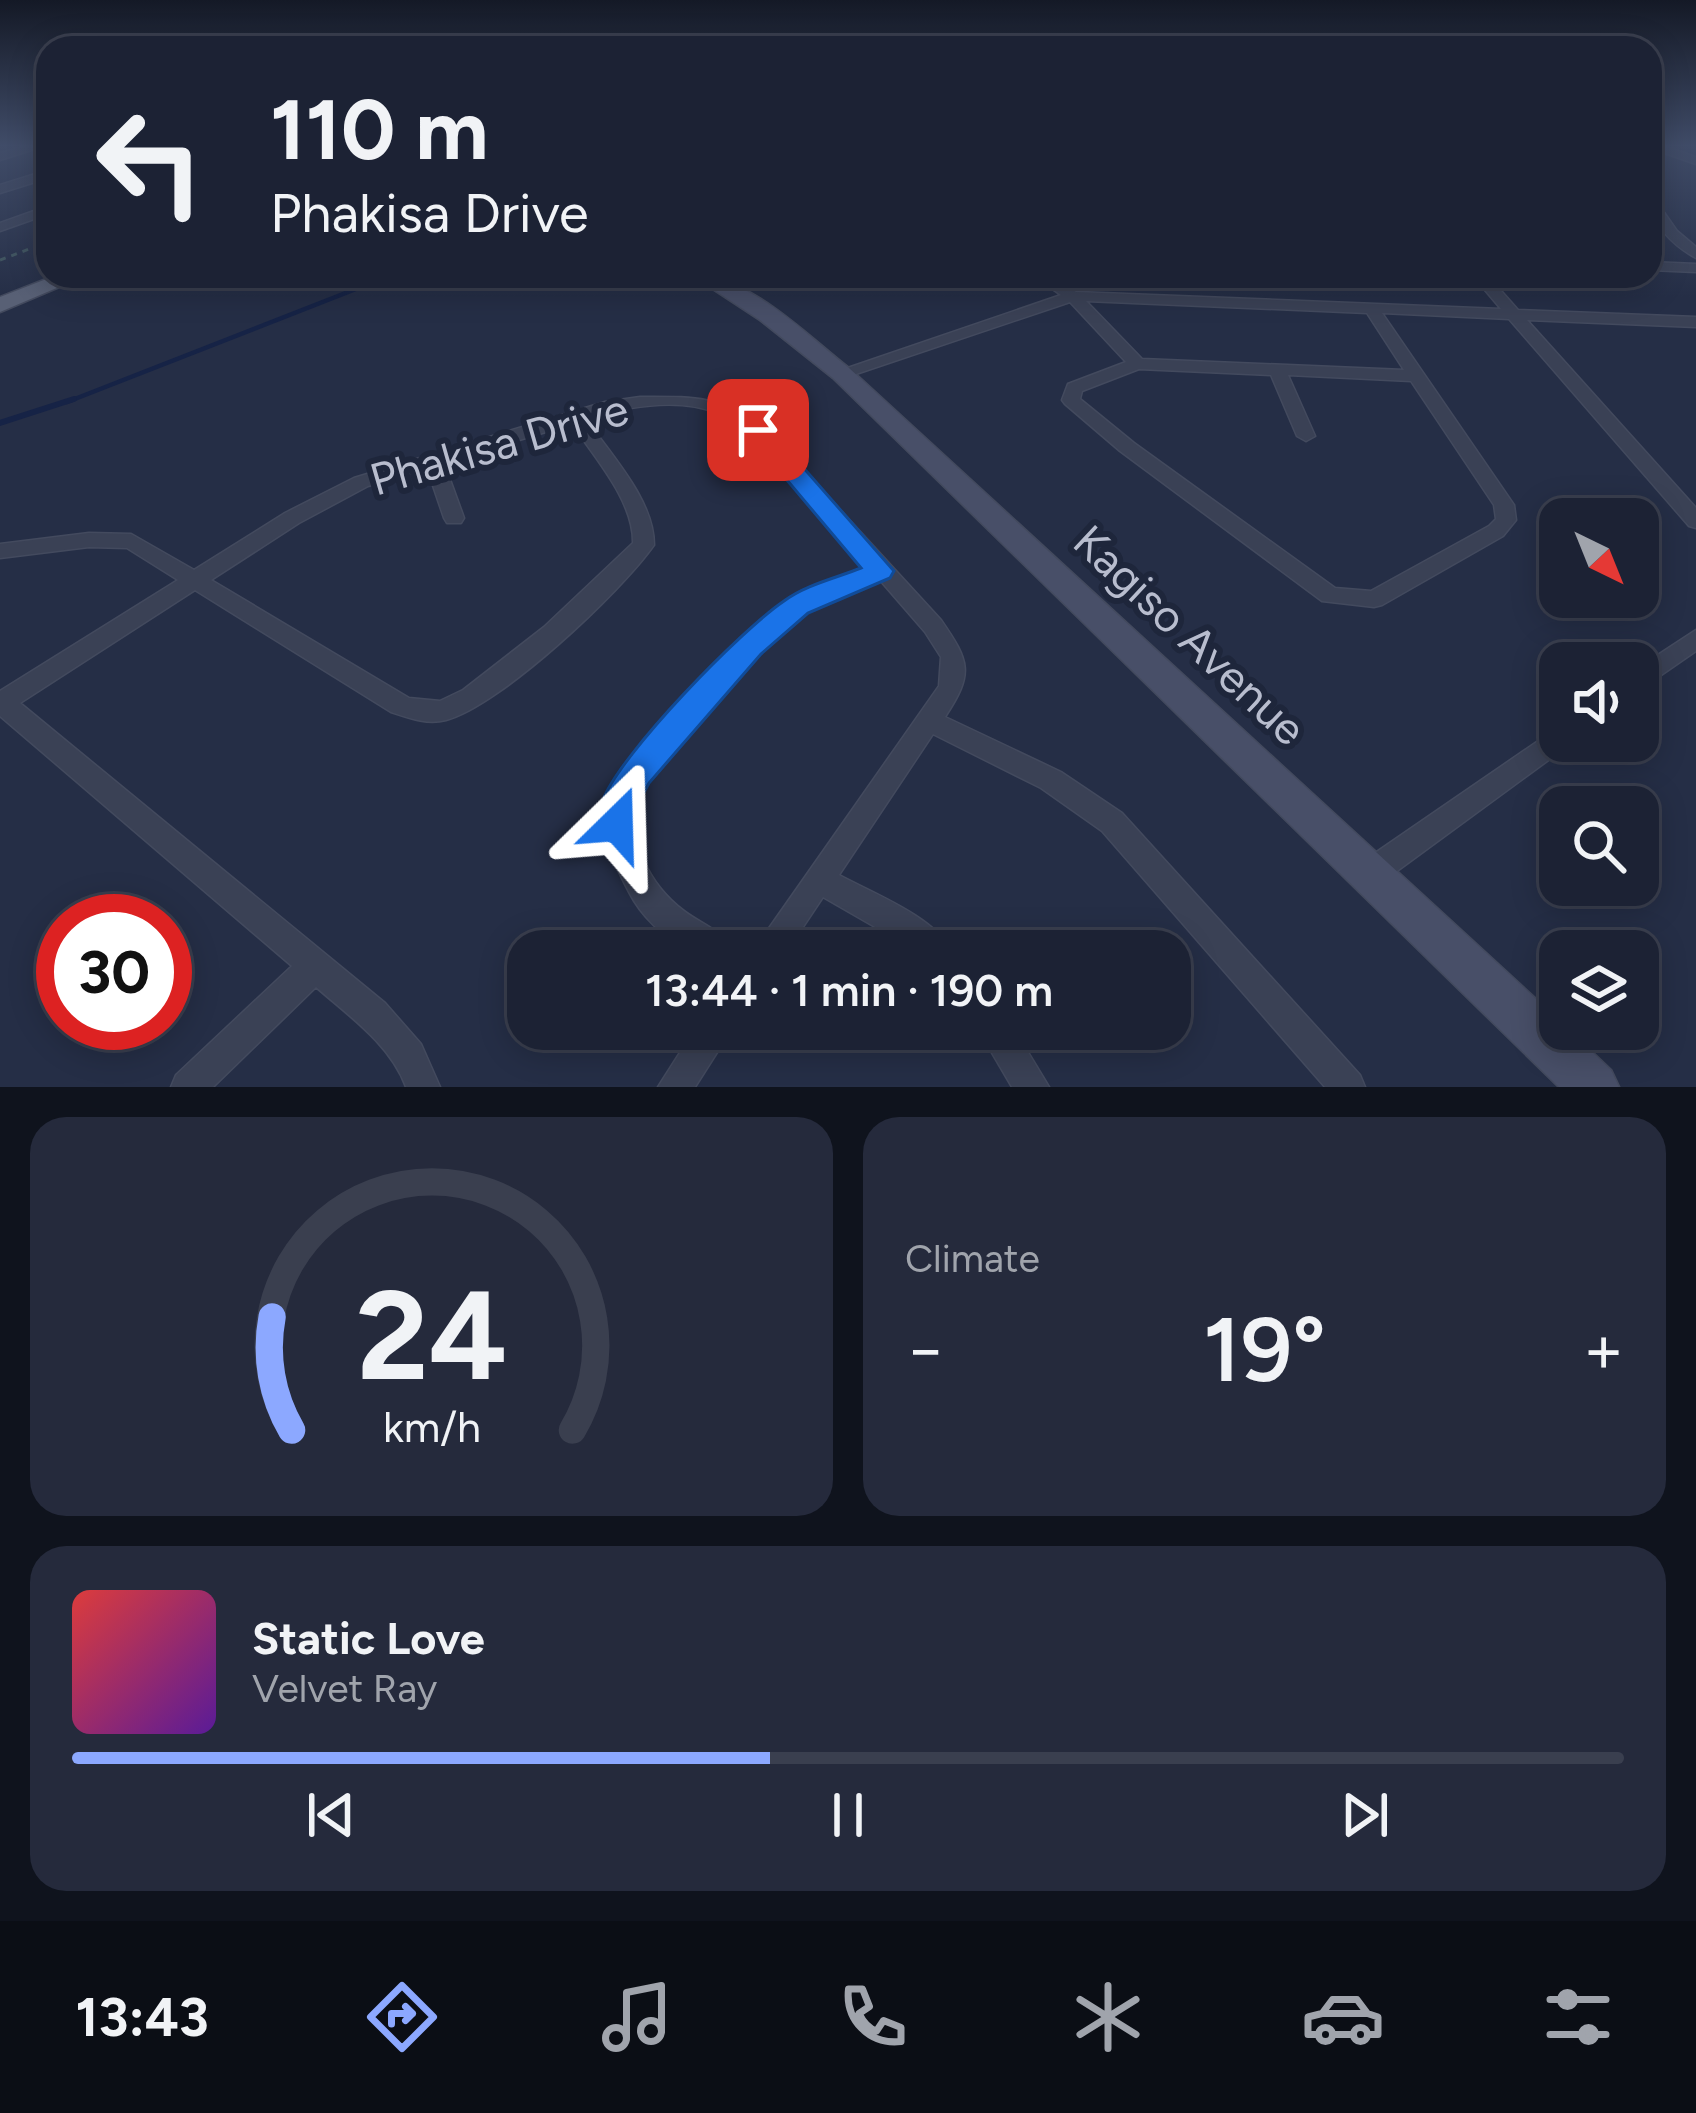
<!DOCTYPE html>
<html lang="en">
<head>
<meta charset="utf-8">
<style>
  body { margin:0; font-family:Figtree,sans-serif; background:#252a3c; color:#f1f3f6; height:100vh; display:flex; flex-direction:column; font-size:45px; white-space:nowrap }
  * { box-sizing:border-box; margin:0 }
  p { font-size:39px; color:#a0a4ac }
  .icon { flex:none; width:66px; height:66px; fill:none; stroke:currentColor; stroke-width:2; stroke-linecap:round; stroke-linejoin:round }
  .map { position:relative; height:1087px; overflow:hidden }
  .side { display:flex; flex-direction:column; gap:30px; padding:30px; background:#0f131d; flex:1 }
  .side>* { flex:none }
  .banner { position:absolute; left:36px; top:36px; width:1626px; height:252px; border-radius:36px; box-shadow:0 6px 30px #0003,0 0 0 3px #3a3f4f; background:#1c2234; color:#f1f3f6; overflow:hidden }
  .needle { width:78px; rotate:137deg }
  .controls { position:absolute; left:1539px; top:498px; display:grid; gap:24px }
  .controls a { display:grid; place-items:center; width:120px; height:120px; border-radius:24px; background:#1c2234; box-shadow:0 6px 30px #0003,0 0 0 3px #3a3f4f; font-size:60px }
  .speed { position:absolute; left:36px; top:894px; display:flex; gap:24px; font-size:60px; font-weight:700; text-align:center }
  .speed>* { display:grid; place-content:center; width:156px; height:156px; border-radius:50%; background:#1c2234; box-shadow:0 6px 30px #0003,0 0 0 3px #3a3f4f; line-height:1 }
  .speed .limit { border:18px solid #d22; background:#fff; color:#111 }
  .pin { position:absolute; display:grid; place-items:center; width:102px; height:102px; color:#fff; margin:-51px; border-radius:24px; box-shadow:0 6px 18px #0006 }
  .me { position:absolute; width:132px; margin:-66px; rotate:22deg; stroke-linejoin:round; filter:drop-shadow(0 0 9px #0008) }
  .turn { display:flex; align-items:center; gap:42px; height:252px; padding:0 36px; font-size:54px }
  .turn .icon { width:156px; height:156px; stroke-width:2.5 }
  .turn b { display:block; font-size:84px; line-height:102px }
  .big { font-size:90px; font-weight:600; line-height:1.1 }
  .side .tile { flex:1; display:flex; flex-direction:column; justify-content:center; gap:18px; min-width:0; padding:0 42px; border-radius:36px; background:#252a3c }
  .side .dial { align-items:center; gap:0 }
  .dial svg { height:312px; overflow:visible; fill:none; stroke:#3a3f4f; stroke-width:7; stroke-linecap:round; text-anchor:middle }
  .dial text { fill:#f1f3f6; stroke:none }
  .song { display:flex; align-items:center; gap:36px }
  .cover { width:144px; height:144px; border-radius:18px; background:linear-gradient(135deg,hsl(0 70% 55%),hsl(270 70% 35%)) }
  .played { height:12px; border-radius:6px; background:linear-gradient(90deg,#8ca8ff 45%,#3a3f4f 45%) }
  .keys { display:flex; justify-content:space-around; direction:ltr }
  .heat { display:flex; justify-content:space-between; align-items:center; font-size:66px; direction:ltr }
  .side .tiles { flex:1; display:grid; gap:30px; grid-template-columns:1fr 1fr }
  .tile:last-child { grid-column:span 2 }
  .trip { position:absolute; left:507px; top:930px; width:684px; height:120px; border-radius:36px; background:#1c2234; box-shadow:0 6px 30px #0003,0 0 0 3px #3a3f4f; font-weight:600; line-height:120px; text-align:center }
  .dock { display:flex; height:192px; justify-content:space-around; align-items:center; background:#0b0e15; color:#a0a4ac }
  .dock .icon { width:84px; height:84px }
  .dock .selected { color:#8ca8ff }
  .dock b { font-size:54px; color:#f1f3f6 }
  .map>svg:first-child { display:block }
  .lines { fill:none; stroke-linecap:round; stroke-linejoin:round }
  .stream-far1 { stroke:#162346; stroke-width:4.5 }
  .stream { stroke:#162346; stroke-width:6 }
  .street-casing { stroke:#434a5e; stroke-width:3 }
  .secondary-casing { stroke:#434a5e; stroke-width:3 }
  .primary-casing { stroke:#434a5e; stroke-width:3 }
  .path { stroke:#41585e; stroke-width:3; stroke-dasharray:6 6; stroke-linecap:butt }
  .street { fill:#3a4155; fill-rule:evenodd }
  .secondary { fill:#484f68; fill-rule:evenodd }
  .primary { fill:#586075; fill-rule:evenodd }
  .route { fill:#1a73e8; stroke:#114b97; stroke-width:3 }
  .labels { text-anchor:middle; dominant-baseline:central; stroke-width:12; stroke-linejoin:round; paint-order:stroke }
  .street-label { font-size:45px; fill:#b8bdce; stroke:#1e263b }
</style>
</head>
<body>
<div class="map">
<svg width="1696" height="1087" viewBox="0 0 1696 1087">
  <rect width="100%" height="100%" fill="#252e46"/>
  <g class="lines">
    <path class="stream-far1" d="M67,402L389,276"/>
    <path class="stream" d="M0,423L74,399"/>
    <defs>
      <g id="street">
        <path d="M30,145H47L0,160V153Z"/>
        <path d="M1650,145H1661L1696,157V164L1650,148Z"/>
        <path d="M48,170V178L0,193V185Z"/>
        <path d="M1650,197L1654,198L1677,231L1696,247V258C1674,246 1650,224 1650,197Z"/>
        <path d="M48,206V214L0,231V223Z"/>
        <path d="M1650,262L1696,264V272L1650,270Z"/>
        <path d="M1034,276H1051L1076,292L1501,309L1473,276H1488L1518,310L1696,317V327L1527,320L1696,508V528L1689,526L1509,319L1382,313L1514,505L1516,520L1503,536L1382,605L1374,607L1322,601L1120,451L1065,404L1062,400L1068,384L1126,362L1070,302L847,377L841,378L833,373L1061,295ZM1086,301L1367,313L1404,370L1142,359ZM1139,369L1271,375L1297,436L1306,441L1315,436L1288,375L1411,381L1494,505L1496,519L1489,526L1371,591L1335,588L1134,443L1080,399L1082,391Z"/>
        <path d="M640,397C695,397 715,395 763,426L941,620C970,662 974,673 945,717L1061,772L1122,813L1360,1075L1365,1087H1325L1102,831L1041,788L933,734L839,875C870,892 937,918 951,951H911L896,939L823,897L787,951H753L939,686L941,657L925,632L879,579C853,589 825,598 802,613C767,638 641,769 632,808C628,825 638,846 644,861C653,882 667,898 684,911C701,924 725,932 734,951C720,951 700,954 688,949C664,939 640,914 629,892C618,871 601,837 604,813C609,763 740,635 783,604C808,587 839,578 868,567C833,528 761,431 717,413C678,397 625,407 586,419C611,455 654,500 654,545C621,592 500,706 446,720C427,725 409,718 391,712L195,590L20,703L385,1003L421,1044L440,1087H406C391,1045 349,1016 316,987L213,1087H171L176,1075L292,966L0,716V691L178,580L127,548L89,547L0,558V544L89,533L131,534L194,570L285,513L354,478L605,402ZM572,424C594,457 634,501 633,543L544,627L463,690L440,701L409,698L211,580L299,523L368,486L427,468L444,518L447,523H461L464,518L444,463Z"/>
        <path d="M1696,630V651L1638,691V668Z"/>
        <path d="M1560,726V741H1571L1569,745L1382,882L1372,886L1362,882L1357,872L1362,862Z"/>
        <path d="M695,1029H732L695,1087H658Z"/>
        <path d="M978,1029H1014L1049,1087H1012Z"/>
      </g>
      <path id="secondary" d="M693,276C751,276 805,334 849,368L1560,1021V1029H1568L1611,1070L1619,1087H1559L833,378L760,320Z"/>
      <path id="primary" d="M54,276H85L0,312V297Z"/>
    </defs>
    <use href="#street" class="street-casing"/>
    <use href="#secondary" class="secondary-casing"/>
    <use href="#primary" class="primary-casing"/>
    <path class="path" d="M0,260L48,242"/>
    <use href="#street" class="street"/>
    <use href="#secondary" class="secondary"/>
    <use href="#primary" class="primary"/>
  </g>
  <linearGradient id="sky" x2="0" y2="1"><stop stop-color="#141926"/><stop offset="0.49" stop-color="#404c68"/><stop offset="1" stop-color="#404c68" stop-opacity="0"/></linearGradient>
  <rect width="1696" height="297" fill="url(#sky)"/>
  <path class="route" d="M758,423L766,425L894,571L890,578L808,613L761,654L649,783L636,807L630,836L617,841L604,836C599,824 598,813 603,800C620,754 741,630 784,601C805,585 836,578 861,568L749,435V425Z"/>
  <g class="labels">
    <g class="street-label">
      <text transform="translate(499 444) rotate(-16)">Phakisa Drive</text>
      <text transform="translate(1190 635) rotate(43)">Kagiso Avenue</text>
    </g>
  </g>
</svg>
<div class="controls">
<a><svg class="needle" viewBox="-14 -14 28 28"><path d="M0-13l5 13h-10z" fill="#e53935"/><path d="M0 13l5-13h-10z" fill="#a0a4ac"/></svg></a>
<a><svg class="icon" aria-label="sound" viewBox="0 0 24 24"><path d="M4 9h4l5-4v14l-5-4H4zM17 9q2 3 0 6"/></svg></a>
<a><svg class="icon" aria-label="search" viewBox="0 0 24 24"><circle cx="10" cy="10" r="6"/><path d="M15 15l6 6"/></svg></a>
<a><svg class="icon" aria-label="layers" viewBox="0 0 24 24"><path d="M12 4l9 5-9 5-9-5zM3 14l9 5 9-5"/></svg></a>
</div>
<div class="speed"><div class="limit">30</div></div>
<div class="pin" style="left:758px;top:430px;background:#d93025"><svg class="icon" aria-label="arrive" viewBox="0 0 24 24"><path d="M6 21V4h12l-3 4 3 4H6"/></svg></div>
<svg class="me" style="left:617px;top:824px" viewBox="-20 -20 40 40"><path d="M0-17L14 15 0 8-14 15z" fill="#1a73e8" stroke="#fff" stroke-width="4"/></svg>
<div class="trip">13:44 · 1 min · 190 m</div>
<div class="banner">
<div class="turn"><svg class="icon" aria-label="left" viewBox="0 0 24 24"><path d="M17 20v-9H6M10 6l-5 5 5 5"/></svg><div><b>110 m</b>Phakisa Drive</div></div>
</div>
</div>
<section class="side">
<div class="tiles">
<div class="tile dial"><svg viewBox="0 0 100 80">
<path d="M14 69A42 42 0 1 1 86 69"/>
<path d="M14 69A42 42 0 0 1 9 40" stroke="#8ca8ff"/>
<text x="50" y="56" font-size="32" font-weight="700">24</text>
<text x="50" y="72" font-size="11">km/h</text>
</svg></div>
<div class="tile"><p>Climate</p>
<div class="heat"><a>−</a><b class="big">19°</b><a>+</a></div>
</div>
<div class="tile">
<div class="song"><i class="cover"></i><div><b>Static Love</b><p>Velvet Ray</p></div></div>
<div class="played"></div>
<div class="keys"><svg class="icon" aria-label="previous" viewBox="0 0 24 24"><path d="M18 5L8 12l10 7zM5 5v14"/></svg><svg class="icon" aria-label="pause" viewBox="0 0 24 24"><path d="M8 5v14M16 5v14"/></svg><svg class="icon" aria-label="next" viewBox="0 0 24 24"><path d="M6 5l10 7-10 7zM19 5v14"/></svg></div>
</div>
</div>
</section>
<nav class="dock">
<b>13:43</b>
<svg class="icon selected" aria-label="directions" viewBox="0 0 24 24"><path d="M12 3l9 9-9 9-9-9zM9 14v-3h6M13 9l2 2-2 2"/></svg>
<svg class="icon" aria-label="music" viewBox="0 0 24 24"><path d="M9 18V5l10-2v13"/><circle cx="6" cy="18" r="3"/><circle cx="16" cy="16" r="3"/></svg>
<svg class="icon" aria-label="phone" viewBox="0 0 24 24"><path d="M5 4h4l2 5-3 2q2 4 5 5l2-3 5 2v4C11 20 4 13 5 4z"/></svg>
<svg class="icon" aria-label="climate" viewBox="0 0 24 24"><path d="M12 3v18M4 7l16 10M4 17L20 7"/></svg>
<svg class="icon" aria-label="car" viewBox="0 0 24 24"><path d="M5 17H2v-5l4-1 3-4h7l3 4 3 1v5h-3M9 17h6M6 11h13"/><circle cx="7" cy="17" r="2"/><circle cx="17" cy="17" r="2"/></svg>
<svg class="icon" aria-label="filters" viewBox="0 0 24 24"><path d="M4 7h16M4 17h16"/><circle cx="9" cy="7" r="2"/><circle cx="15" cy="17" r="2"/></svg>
</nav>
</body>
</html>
